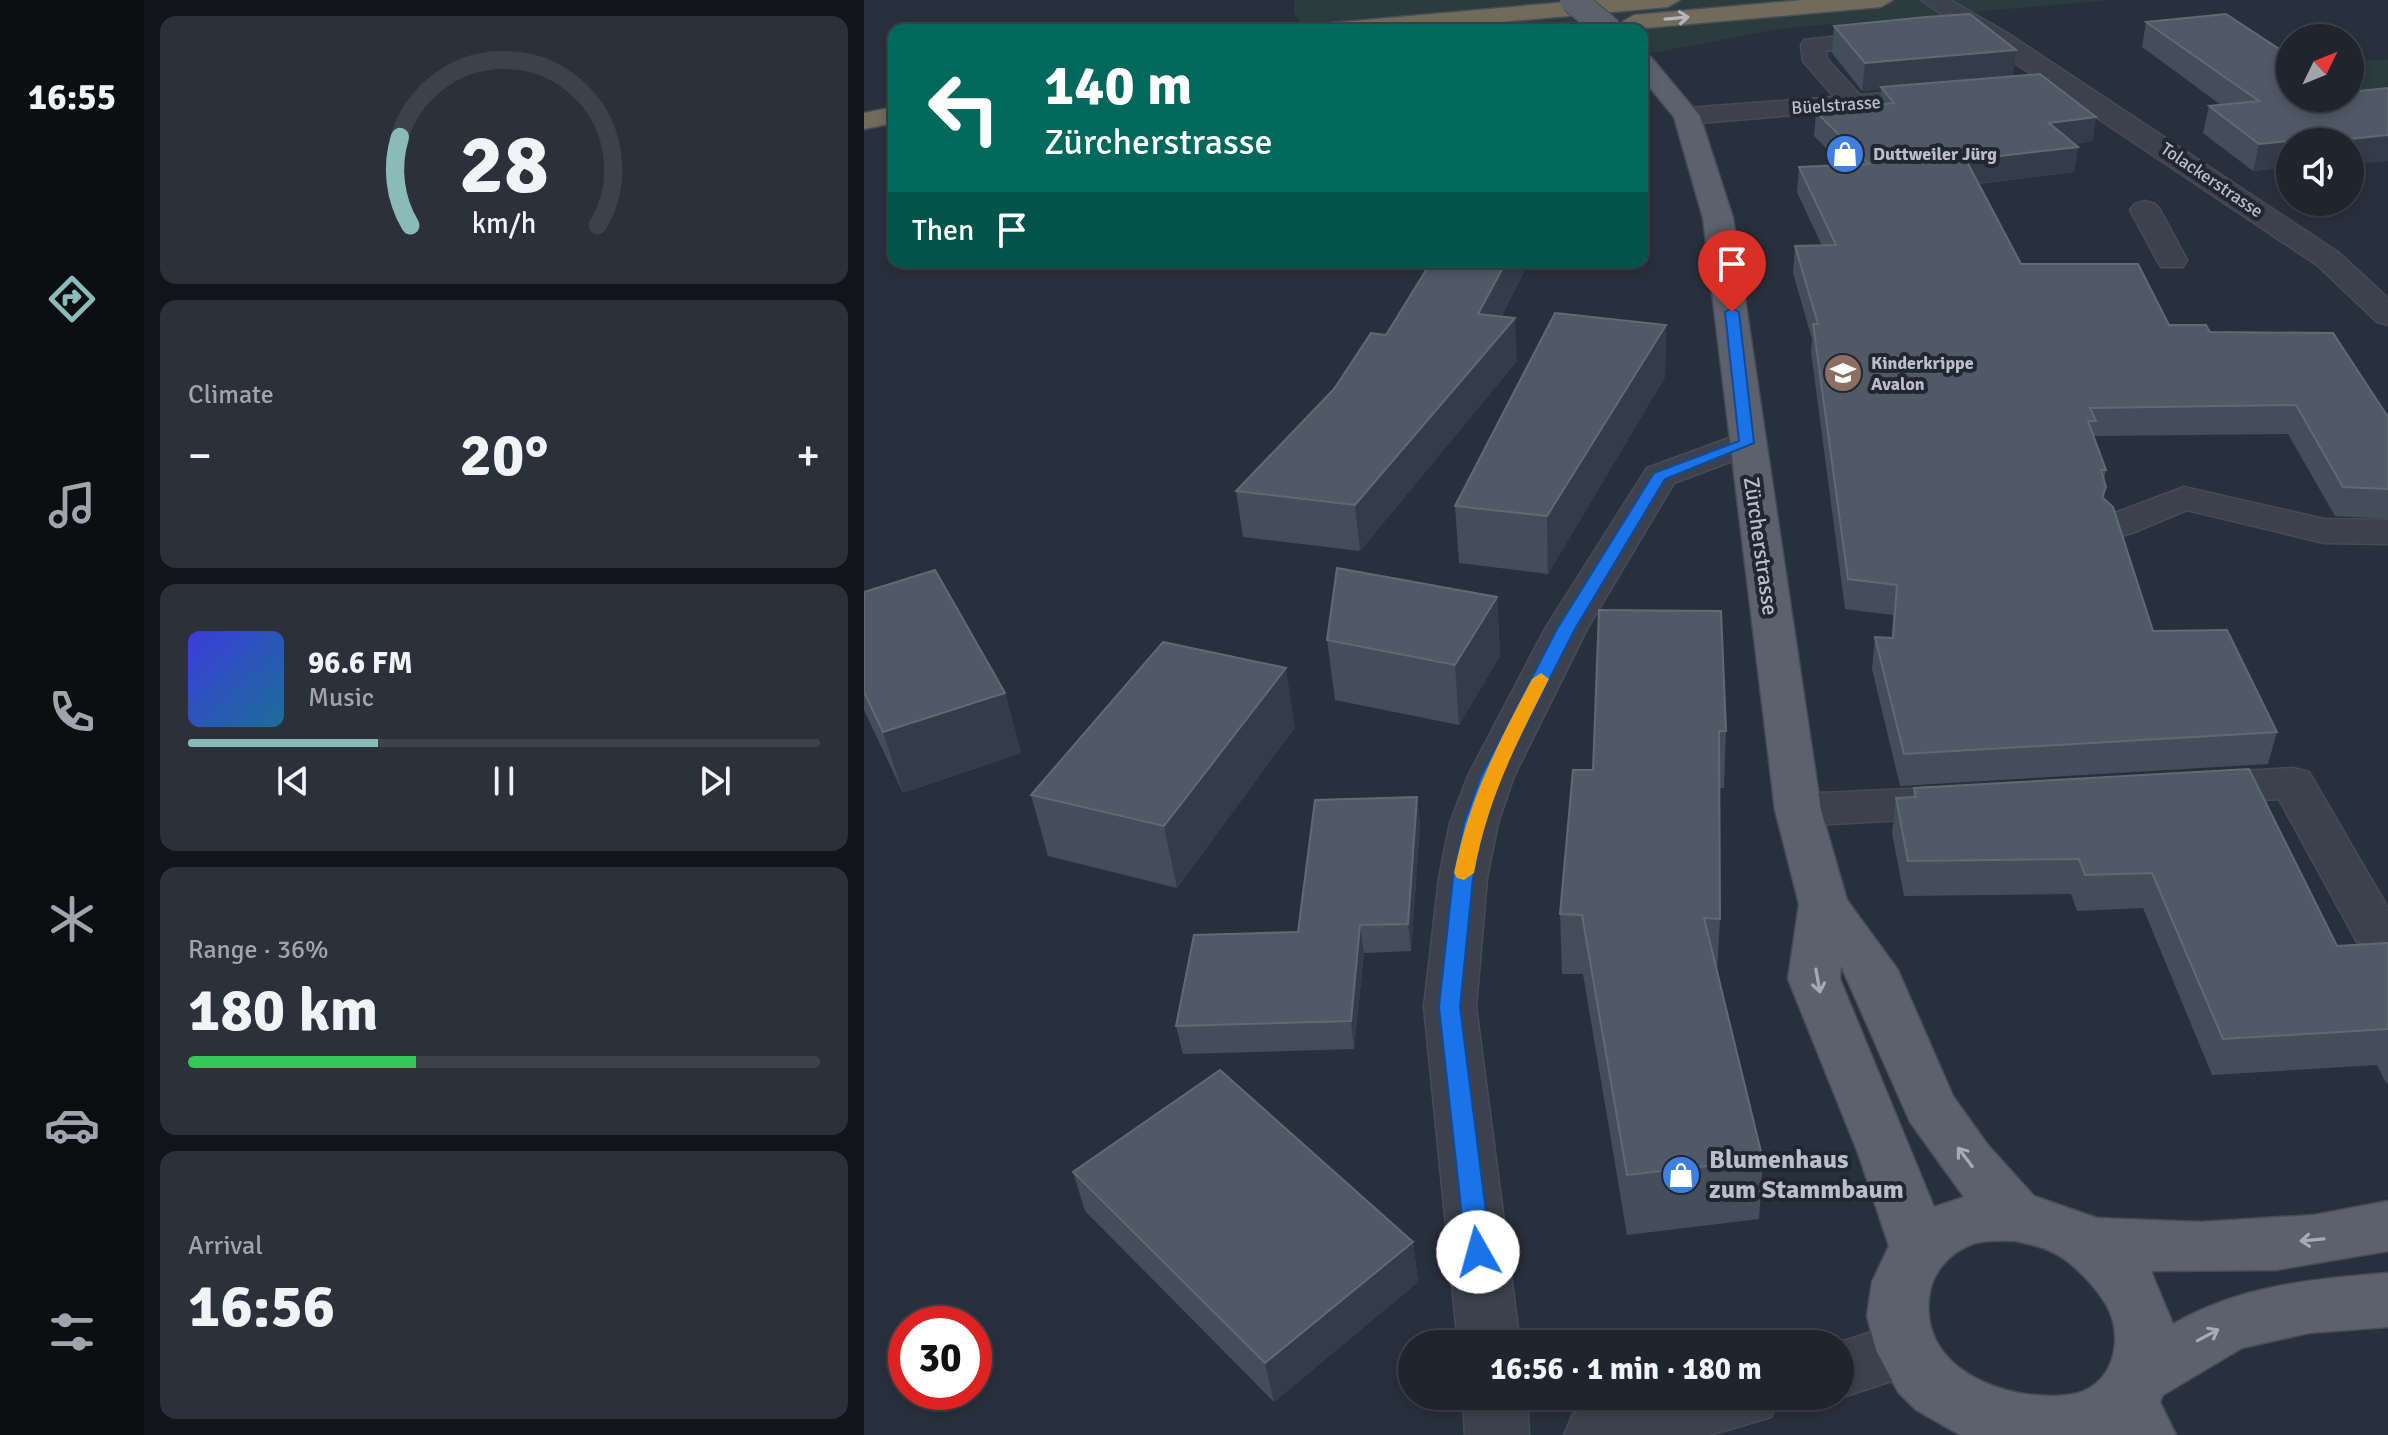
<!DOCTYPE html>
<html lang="en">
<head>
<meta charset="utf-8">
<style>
  body { margin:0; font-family:Signika,sans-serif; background:#2c303a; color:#f1f3f6; height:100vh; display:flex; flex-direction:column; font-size:30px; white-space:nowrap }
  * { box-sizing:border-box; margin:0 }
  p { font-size:26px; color:#a1a4aa }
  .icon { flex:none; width:44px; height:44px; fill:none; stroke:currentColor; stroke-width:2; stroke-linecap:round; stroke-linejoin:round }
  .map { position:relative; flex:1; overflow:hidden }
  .sheet { display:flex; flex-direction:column; gap:16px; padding:16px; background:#111419; width:720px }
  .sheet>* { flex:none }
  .banner { position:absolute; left:24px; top:24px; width:760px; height:244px; border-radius:16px; box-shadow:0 4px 12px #0003,0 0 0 2px #3c414a; background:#00695c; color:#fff; overflow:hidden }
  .needle { width:52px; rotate:47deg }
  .tools { position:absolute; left:1412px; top:24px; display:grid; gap:16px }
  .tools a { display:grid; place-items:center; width:88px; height:88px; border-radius:50%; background:#1f242e; box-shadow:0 4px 12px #0003,0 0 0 2px #3c414a; font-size:40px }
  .speed { position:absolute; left:24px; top:1306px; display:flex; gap:16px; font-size:40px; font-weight:700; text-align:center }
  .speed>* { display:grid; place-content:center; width:104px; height:104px; border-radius:50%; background:#1f242e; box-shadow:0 4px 12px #0003,0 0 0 2px #3c414a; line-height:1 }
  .speed .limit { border:12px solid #d22; background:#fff; color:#111 }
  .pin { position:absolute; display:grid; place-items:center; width:68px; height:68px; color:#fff; margin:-82px -34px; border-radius:50% 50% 50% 0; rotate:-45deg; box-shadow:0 0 8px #0007 }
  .pin .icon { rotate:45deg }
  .me { position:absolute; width:88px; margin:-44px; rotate:353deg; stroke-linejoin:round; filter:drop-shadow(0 0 6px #0008) }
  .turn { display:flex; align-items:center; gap:28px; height:168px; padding:0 24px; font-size:36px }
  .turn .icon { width:104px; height:104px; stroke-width:2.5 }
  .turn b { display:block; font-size:56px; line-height:68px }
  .then { display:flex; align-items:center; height:76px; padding:0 24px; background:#0003; gap:16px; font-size:30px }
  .big { font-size:60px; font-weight:700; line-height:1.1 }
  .sheet .card { flex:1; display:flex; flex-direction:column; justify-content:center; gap:12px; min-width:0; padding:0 28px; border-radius:16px; background:#2c303a }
  .sheet .dial { align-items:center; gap:0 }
  .dial svg { height:208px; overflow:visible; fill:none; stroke:#3c414a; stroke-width:7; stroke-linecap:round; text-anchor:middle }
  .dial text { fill:#f1f3f6; stroke:none }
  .song { display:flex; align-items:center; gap:24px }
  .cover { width:96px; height:96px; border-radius:12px; background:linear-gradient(135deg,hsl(240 70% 55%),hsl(200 70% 35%)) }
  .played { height:8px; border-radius:4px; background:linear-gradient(90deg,#8bbbb9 30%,#3c414a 30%) }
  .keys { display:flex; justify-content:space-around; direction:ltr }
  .heat { display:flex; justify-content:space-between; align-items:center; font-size:44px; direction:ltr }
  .charge { height:12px; border-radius:6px; background:linear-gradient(90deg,#34c759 36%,#3c414a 0) }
  .trip { position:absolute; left:534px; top:1330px; width:456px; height:80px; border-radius:40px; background:#1f242e; box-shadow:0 4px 12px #0003,0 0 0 2px #3c414a; font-weight:700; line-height:80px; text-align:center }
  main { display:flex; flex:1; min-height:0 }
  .menu { display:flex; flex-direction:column; width:144px; justify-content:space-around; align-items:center; background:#0c0e12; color:#a1a4aa }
  .menu .icon { width:56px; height:56px }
  .menu .current { color:#8bbbb9 }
  .menu b { font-size:36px; color:#f1f3f6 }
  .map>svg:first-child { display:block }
  .green { fill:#2b3b3e }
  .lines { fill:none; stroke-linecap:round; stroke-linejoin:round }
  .minor-casing { stroke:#464b56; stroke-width:3 }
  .major-casing { stroke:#464b56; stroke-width:3 }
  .highway-casing { stroke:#474d58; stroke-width:3 }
  .minor { fill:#3c424d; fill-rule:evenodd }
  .major { fill:#5b616d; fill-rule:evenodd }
  .highway { fill:#726a5a; fill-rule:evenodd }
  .major-bridge-casing { stroke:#464b56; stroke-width:28; stroke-linecap:butt }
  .major-bridge { stroke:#5b616d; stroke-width:26 }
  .wall { fill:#444d5a }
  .shaded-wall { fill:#343c4a }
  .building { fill:#505966; stroke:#616975; stroke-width:2 }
  .oneway { stroke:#b2b6bd }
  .oneway2 { stroke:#a6abb6 }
  .route { fill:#1a73e8; stroke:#114b97; stroke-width:2 }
  .slow { fill:#f59e0b }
  .labels { text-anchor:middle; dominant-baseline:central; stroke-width:8; stroke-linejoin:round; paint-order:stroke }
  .far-street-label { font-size:18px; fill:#b9bec8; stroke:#212732 }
  .far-poi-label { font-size:18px; font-weight:bold; fill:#b9bec8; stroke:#212732; text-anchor:start }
  .street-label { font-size:22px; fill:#b9bec8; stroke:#212732 }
  .near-poi-label { font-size:26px; font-weight:bold; fill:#b9bec8; stroke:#212732; text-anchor:start }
</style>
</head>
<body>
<main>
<nav class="menu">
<b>16:55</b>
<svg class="icon current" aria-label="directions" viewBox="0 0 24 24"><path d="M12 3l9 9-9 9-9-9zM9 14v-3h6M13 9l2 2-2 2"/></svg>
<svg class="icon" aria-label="music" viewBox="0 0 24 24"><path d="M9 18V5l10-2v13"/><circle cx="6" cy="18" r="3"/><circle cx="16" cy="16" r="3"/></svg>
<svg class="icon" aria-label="phone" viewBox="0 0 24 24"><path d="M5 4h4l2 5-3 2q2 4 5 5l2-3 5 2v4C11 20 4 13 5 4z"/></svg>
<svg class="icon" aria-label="climate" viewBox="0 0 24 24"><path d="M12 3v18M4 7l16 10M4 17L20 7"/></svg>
<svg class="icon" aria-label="car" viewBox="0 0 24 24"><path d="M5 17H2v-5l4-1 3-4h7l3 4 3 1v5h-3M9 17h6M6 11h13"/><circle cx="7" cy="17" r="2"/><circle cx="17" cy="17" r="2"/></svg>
<svg class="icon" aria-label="filters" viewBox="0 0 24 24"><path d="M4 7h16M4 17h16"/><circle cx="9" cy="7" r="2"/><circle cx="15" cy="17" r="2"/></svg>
</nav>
<section class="sheet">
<div class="card dial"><svg viewBox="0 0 100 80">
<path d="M14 69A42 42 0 1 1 86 69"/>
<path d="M14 69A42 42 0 0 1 10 35" stroke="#8bbbb9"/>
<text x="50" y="56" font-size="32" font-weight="700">28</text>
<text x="50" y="72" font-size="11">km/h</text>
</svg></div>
<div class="card"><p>Climate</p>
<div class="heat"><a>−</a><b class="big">20°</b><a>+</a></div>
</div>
<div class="card">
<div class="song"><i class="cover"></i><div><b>96.6 FM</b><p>Music</p></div></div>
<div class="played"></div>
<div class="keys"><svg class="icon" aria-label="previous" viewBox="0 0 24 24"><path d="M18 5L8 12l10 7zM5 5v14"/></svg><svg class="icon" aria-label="pause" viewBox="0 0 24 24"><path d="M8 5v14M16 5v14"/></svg><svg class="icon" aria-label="next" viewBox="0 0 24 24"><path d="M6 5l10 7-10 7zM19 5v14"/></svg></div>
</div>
<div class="card"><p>Range · 36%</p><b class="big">180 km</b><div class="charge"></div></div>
<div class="card"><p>Arrival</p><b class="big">16:56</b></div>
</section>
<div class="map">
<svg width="1524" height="1435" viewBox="0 0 1524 1435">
  <rect width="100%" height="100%" fill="#29303d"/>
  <g class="green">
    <path d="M430,0H1246L914,29L778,55V30H441L430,13Z"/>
    <path d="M1524,60V140L1486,98V61Z"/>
  </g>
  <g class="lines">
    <defs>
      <g id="minor">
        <path d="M1057,0H1086L1143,33L1475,253L1524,298V325L1513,322L1453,265Z"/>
        <path d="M1029,30L1038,32L1041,37L1038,42L962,51L963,59L996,95L1074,89L1087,97L1083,102L823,124L814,122L810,116L814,110L823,108L970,97L939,61L937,45L940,40Z"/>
        <path d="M1281,201L1291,204L1296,210L1323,260L1319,267H1297L1293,260L1266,210L1271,204Z"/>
        <path d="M882,432L895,435L900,443L895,451L810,483L723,629L650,776L634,823L623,878L612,1007L656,1344H594L560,1007L575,878L586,823L604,776L681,629L783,468Z"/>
        <path d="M1320,487L1460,519L1524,520V544L1460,543L1323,510L1268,533L1254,537L1240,533L1235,525L1240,517Z"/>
        <path d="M1429,768L1445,772L1524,908V947L1493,942L1415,799L1332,804L1316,800L1309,789L1316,778L1332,774Z"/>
        <path d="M1091,787L1107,791L1114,802L1107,813L1091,817L934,826L917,821L911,810L917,799L934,794Z"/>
        <path d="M1042,1321L1064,1329L1073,1349L1064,1369L976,1398L970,1396H976V1344H970Z"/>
        <path d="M599,1396H663L665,1435H601Z"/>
        <path d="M767,1396H916L907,1417L846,1435H700L709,1414Z"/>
      </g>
      <path id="major" d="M778,55L787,57L836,116L869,218L957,810L983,900L1034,970L1089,1096L1124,1145L1170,1196L1233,1218L1336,1222L1450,1215L1524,1201V1251L1412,1270L1287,1271L1309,1324C1376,1285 1449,1279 1524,1273V1327L1445,1333L1378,1348L1299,1395L1296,1402L1312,1435H1096L1052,1410L1034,1392L1012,1350L1003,1316L1008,1282L1025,1246L994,1153L924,979L935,904L911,810L839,218L810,117L778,78ZM977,966L1046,1122L1100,1197L1070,1207L976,979ZM1152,1241C1170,1245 1187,1249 1203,1261C1218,1273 1233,1289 1243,1306C1262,1342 1247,1391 1204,1395C1141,1402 1051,1369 1066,1291C1070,1272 1085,1254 1104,1246C1117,1239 1137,1241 1152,1241Z"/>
      <g id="highway">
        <path d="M726,0H816L804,7L547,30H455L467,23Z"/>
        <path d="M939,0H1029L1017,7L770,29L758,22L770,15Z"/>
        <path d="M30,107V123L0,129V113Z"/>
      </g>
    </defs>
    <use href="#minor" class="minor-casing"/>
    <use href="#major" class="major-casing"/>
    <use href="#highway" class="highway-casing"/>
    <use href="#minor" class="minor"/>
    <use href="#major" class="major"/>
    <use href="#highway" class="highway"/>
    <defs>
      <path id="major-bridge" d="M709,0L745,30"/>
    </defs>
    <use href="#major-bridge" class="major-bridge-casing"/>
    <use href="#major-bridge" class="major-bridge"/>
  </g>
  <g class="wall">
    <path d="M1282,22L1486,142H1426V167L1389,171L1339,133L1345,106L1357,105L1278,47Z"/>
    <path d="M970,26L1149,76L1232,117L1228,141L1210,144L1214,147L1210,172L1114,184L1157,264L1305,325L1346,332L1524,417V519L1471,516L1424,434L1230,436L1242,470L1240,481L1242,487L1240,499L1289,631L1413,732L1404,764L1036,786L1008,669L1011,637L1028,638L1029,615L981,609L947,352L948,339L929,273L931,246H958L933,192L935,167L979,165L950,136L952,112L1015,105L1017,89L998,91L968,53Z"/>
    <path d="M665,262L637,317L653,361L496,551L379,537L372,491L522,335Z"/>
    <path d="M802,325L801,377L684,574L595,563L591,506Z"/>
    <path d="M0,592L141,693L157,753L39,793L0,710Z"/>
    <path d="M633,597L636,656L595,725L471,700L463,640Z"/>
    <path d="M735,610L862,731L860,788H855L856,919L853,973L899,1160L895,1219L763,1235L719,974H698L696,914L729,770Z"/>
    <path d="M431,727L313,888L184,856L167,795Z"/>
    <path d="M1385,769L1473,946L1524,943V1083H1522L1513,1065L1348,1075L1279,908L1213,911L1207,894L1040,896L1028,833L1032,798H1048L1050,788Z"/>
    <path d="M553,797L556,824L547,951L500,953L490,1049L319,1054L312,1026L434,932Z"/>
    <path d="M209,1172L549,1242L554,1282L410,1402L221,1211Z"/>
  </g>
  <g class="shaded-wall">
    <path d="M1152,50L1149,78L1017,87V89L998,91L1001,63Z"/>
    <path d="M1232,117L1228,141L1181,147L1185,123Z"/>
    <path d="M1524,135V161L1486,165V142H1456Z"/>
    <path d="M1444,139V142H1426V167L1389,171L1395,144Z"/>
    <path d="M1214,147L1210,172L1099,185L1102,160Z"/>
    <path d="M642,262H665L616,356L614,314Z"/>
    <path d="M651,318L653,361L496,551L491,505Z"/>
    <path d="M802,325L801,377L684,574L683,516Z"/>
    <path d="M633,597L636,656L595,725L591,665Z"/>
    <path d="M422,668L431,727L313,888L300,826Z"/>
    <path d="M141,693L157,753L39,793L19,732Z"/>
    <path d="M553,797L556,824L547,951L544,924Z"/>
    <path d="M496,925L500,953L490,1049L487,1021Z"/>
    <path d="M549,1242L554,1282L410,1402L401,1363Z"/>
  </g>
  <g class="building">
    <path d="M1106,14L1152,50L1001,63L970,26L1062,17Z"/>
    <path d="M1362,14L1426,56V98H1486V92L1524,88V135L1456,142H1449L1444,139L1395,144L1345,106L1395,101L1282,22Z"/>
    <path d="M1176,74L1232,117L1185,123L1214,147L1102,160L1157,264H1274L1305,325H1342L1346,332L1469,333L1524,417V489L1479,487L1432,405L1226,408L1232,421H1224L1242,470H1237L1242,487L1238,497L1249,507L1289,631L1363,630L1413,732L1040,754L1011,637L1029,638L1033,585L984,579L949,324H954L931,246L972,245L935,167L1005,164L952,112L1030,103L1017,87Z"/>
    <path d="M567,262H642L614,314L651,318L491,505L372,491L470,389L507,333L522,335Z"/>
    <path d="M691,313L802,325L683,516L591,506Z"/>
    <path d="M473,568L633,597L591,665L463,640Z"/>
    <path d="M71,570L141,693L19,732L0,692V592Z"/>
    <path d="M735,610L857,611L862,731H855L856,919L840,918L899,1160L763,1175L718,915L696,914L709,770H729Z"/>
    <path d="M299,642L422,668L300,826L167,795Z"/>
    <path d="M1385,769L1473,946L1524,943V1029L1359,1039L1288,873L1221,875L1215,859L1044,861L1032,798L1052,797L1050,788Z"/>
    <path d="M553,797L544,924L496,925L487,1021L312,1026L330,935L434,932L451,800Z"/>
    <path d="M356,1070L549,1242L401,1363L209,1172Z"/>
  </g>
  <defs><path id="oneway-shaft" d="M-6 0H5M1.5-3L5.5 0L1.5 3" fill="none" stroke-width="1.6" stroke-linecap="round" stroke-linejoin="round" transform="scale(2)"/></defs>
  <use class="oneway" href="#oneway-shaft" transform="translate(813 18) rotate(-5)"/>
  <g class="oneway2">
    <use href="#oneway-shaft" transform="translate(954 981) rotate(80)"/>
    <use href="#oneway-shaft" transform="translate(1101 1157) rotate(-127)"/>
    <use href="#oneway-shaft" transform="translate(1448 1240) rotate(175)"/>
    <use href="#oneway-shaft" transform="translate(1344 1335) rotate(-28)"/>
  </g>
  <path class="route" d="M868,308L875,312L890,443L801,479L711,629L636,776L620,823L609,878L596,1007L627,1252L623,1260L614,1263L605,1260L602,1252L575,1007L589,878L600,823L617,776L693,629L790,473L875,441L861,312Z"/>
  <path class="slow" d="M677,673L685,679C651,747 624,797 610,873L600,880L593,878L590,873C605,799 633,745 668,679Z"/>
  <defs>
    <symbol id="shop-disc" viewBox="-11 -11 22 22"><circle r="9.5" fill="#3f7fe0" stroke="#212732"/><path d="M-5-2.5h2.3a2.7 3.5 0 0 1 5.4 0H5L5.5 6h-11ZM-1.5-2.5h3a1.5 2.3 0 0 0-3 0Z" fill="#fff"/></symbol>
    <symbol id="school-disc" viewBox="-11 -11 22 22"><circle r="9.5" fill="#8d6e63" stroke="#212732"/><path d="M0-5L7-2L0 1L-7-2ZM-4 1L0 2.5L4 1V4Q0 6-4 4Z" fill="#fff"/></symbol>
  </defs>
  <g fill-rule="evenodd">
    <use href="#shop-disc" x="959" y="132" width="44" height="44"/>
    <use href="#school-disc" x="957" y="351" width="44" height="44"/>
    <use href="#shop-disc" x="795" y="1153" width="44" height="44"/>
  </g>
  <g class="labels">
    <g class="far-street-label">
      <text transform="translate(972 105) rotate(-4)">Büelstrasse</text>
      <text transform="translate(1348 180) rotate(34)">Tolackerstrasse</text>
    </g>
    <g class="far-poi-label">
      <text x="1009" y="154">Duttweiler Jürg</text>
      <text x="1007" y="363">Kinderkrippe<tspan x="1007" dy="21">Avalon</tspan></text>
    </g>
    <g class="street-label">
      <text transform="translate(897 546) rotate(82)">Zürcherstrasse</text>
    </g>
    <g class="near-poi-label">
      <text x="845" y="1160">Blumenhaus<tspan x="845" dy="30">zum Stammbaum</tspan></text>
    </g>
  </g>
</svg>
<div class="tools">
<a><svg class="needle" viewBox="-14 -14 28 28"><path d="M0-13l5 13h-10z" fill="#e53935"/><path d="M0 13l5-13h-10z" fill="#a1a4aa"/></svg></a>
<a><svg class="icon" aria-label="sound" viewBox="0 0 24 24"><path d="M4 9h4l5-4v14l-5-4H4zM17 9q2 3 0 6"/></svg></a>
</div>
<div class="speed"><div class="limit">30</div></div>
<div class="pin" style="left:868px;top:312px;background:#d93025"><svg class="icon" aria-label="arrive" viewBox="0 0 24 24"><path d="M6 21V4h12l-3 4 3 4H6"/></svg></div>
<svg class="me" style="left:614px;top:1252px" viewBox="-20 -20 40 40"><circle r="19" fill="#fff"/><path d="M0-13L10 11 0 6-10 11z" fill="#1a73e8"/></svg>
<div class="trip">16:56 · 1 min · 180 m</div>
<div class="banner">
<div class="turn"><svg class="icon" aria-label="left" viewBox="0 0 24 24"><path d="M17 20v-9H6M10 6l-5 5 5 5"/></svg><div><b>140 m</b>Zürcherstrasse</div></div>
<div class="then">Then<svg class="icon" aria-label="arrive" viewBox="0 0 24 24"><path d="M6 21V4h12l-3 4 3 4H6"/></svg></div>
</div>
</div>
</main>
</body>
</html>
